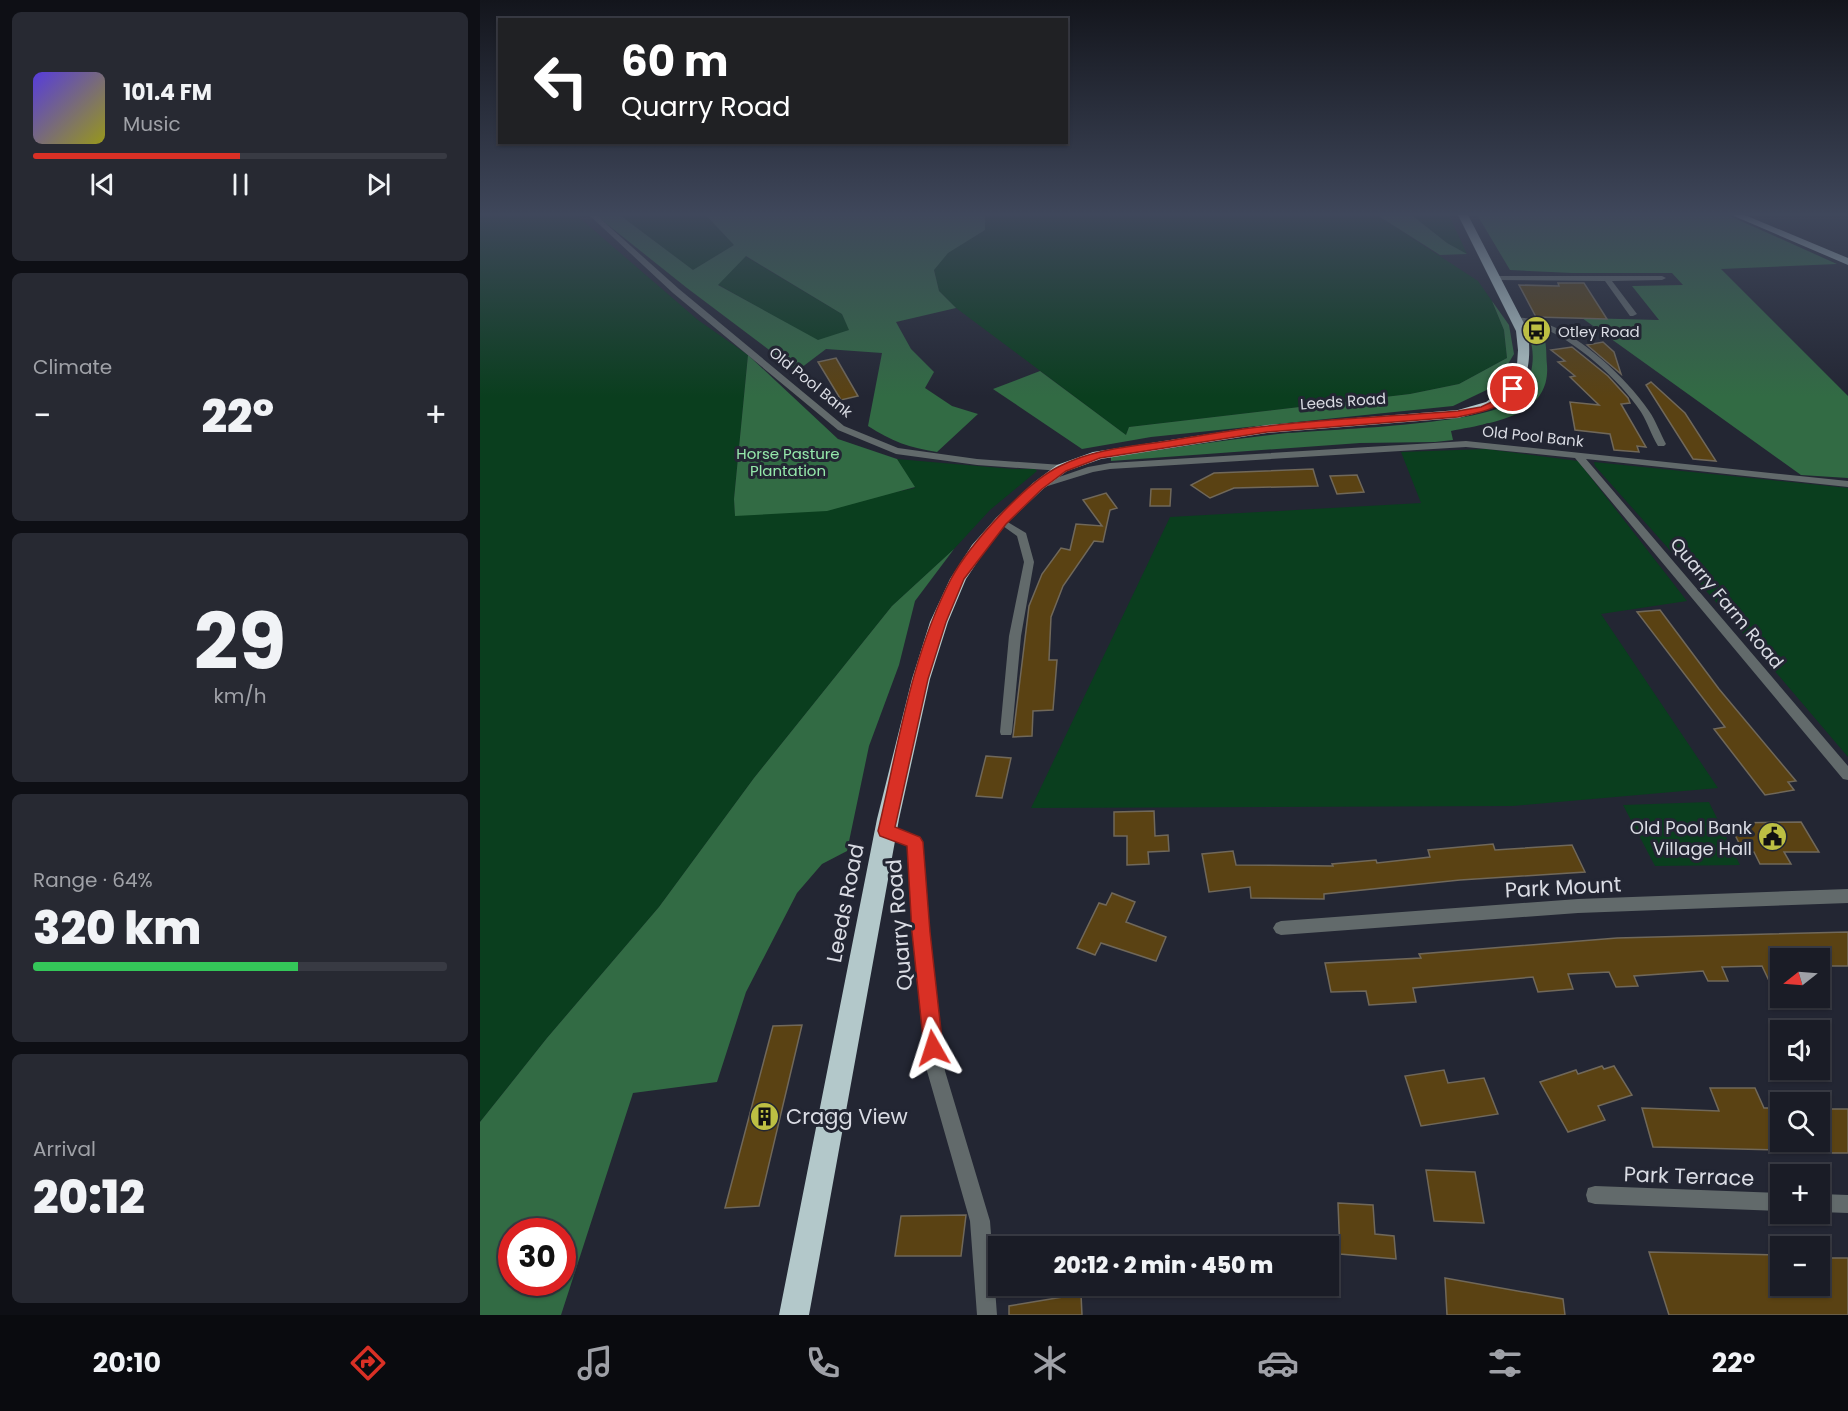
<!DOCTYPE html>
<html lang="en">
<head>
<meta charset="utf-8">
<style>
  body { margin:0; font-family:Poppins,sans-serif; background:#272932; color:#f1f3f6; height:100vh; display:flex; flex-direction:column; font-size:22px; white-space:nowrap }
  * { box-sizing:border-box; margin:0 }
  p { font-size:20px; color:#9fa1a7 }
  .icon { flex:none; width:33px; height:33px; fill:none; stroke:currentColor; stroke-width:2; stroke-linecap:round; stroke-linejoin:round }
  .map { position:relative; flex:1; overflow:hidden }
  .sheet { display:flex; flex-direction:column; gap:12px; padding:12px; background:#0e0f15; width:480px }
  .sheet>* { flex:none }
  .guide { position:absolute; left:18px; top:18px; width:570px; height:126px; border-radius:0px; box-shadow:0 2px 4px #0004,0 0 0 2px #383a43; background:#202124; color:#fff; overflow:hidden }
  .needle { width:39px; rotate:253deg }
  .buttons { position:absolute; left:1290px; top:948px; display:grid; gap:12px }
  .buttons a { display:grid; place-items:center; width:60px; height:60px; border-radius:0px; background:#1a1c26; box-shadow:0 2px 4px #0004,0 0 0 2px #383a43; font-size:30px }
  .speed { position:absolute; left:18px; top:1218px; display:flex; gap:12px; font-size:30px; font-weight:700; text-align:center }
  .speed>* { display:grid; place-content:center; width:78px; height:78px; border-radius:50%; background:#1a1c26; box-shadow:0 2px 4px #0004,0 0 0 2px #383a43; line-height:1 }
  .speed .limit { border:9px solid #d22; background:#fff; color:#111 }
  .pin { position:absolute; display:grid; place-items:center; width:51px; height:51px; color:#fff; margin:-26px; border:3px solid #fff; border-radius:50%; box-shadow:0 2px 6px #0007 }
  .me { position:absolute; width:66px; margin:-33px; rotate:354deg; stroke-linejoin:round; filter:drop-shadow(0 0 4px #0008) }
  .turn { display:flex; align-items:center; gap:21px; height:126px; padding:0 24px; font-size:27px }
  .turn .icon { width:78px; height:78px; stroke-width:2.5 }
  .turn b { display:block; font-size:42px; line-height:51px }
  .big { font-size:45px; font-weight:800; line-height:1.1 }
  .sheet .widget { flex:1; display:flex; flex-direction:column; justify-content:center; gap:9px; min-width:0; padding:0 21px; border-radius:9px; background:#272932 }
  .sheet .dial { align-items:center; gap:0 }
  .dial b { font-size:78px; line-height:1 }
  .song { display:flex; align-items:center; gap:18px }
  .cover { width:72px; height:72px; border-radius:9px; background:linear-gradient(135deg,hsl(250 70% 55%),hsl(60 70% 35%)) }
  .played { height:6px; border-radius:3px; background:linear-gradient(90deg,#d93025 50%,#383a43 50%) }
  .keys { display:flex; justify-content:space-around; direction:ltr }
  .heat { display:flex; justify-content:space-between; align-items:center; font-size:33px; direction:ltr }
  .charge { height:9px; border-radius:4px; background:linear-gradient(90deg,#34c759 64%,#383a43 0) }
  .trip { position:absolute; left:508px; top:1236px; width:351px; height:60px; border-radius:0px; background:#1a1c26; box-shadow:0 2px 4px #0004,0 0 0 2px #383a43; font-weight:800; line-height:60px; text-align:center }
  .menu { display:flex; height:96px; justify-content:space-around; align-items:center; background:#0a0b0f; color:#9fa1a7 }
  .menu .icon { width:42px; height:42px }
  .menu .selected { color:#d93025 }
  .menu b { font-size:27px; color:#f1f3f6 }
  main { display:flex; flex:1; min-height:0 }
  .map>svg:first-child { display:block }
  .green { fill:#0a3e1e }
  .forest { fill:#326b44; fill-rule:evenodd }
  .building { fill:#5a4213; stroke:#70685a; stroke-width:1.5 }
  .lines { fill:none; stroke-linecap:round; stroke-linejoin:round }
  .lane { fill:#626a6b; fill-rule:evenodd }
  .street { fill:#626a6b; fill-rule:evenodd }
  .highway { fill:#b3c8ca; fill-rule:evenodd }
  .route { fill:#d93025; stroke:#8d1f18; stroke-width:1.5 }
  .labels { text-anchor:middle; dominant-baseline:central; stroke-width:6; stroke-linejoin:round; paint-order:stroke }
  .far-poi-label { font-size:15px; fill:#dadce4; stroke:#232633; text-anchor:start }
  .far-street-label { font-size:15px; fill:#dadce4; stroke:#232633 }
  .far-park-label { font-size:15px; fill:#95e8ab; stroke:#232633 }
  .street-label { font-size:18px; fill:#dadce4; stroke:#232633 }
  .poi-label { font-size:18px; fill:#dadce4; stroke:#232633; text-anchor:end }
  .near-street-label { font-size:21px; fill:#dadce4; stroke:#232633 }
  .near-poi-label { font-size:21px; fill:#dadce4; stroke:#232633; text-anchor:start }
</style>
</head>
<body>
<main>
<section class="sheet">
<div class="widget">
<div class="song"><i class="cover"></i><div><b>101.4 FM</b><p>Music</p></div></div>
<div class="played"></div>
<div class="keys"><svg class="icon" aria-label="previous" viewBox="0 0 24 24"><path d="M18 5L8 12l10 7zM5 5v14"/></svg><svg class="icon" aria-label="pause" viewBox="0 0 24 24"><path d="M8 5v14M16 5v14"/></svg><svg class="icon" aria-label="next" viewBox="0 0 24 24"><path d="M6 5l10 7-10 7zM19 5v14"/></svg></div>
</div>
<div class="widget"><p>Climate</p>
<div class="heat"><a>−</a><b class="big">22°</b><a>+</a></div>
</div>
<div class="widget dial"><b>29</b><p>km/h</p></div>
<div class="widget"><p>Range · 64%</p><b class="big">320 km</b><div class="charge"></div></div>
<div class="widget"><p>Arrival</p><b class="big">20:12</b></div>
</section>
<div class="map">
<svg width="1368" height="1315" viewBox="0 0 1368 1315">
  <rect width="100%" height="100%" fill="#232633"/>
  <g class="green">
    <path d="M0,213H94L218,320L268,355L254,499L255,515L396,496L435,488L417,459L532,469H555L557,471L510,510L474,549L412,606L274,778L179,907L67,1038L0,1122Z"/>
    <path d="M137,213H224L254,245L213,270Z"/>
    <path d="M505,213H894L998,281L1012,301L1024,330L1027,358L979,384L930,394L649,427L646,435L476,308L459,291L454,270L467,253L505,230Z"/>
    <path d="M929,213H968L987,254L967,243Z"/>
    <path d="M265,256L362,314L370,330L338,341L237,284Z"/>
    <path d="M1006,449L1098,461L1207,601L1121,614L1238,788L1033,806L551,808L690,517L941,503L921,452Z"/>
    <path d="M1114,462L1368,488V757L1236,602L1115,466Z"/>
    <path d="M1229,802L1260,865L1175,866L1143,805Z"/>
  </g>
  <g class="forest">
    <path d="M113,213H137L213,270L254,245L224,213H505V230L468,253L454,270L459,291L476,308L416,322L431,349L454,372L445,388L472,406L498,414L457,452C430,448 411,441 388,426L402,353L346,349L317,371L207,288ZM266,256L362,314L369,330L338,340L238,285Z"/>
    <path d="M894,213H929L967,243L987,254L960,255Z"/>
    <path d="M996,213H1243L1357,264L1241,269L1368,396V478L1321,475L1102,318L1179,320L1152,286L1203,285L1192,273H1092L1030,270Z"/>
    <path d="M1012,301L1029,325L1034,354L1015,386L973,406L671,437L602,449L513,389L560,371L646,435L649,427L930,394L979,384L1027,358L1024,330Z"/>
    <path d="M1049,336L1064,337C1067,346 1066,356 1067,365C1071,417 1010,423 971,431L973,440L955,442L880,443L631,461V457C686,449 742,440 798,434C843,429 1008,426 1036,399C1052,383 1057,357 1049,336Z"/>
    <path d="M268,355L358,439L417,459L435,487L347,511L255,516L254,499Z"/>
    <path d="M474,549L435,601L419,665L389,746L367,851L342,864L317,893L266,992L237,1082L153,1093L81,1315H0V1122L67,1038L179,907L274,778L412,606ZM32,1232H82V1282H32Z"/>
  </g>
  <g class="building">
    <path d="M1078,283H1104L1127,319L1056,317L1039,285L1079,286Z"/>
    <path d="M1123,342L1134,352L1141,374L1107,345Z"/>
    <path d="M1092,347L1128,376L1148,398L1150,403L1141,404L1166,447L1157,446L1159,452L1134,450L1130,434L1095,430L1090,402L1119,405L1090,377L1095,376L1078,362L1085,361L1071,350Z"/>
    <path d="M356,358L378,396L361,400L338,362Z"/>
    <path d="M1171,382L1205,413L1236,461L1213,459L1166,385Z"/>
    <path d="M833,469L838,486L754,488L730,498L711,485L734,473Z"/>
    <path d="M877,475L884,492L857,494L850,476Z"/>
    <path d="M671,489H691L690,506H670Z"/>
    <path d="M626,493L637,508L630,510L623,542L614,541L583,586L571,617L569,660H577L573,710L553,711L552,736L533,737L549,606L562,574L581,548L590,550L596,524L622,526L603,500Z"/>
    <path d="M1180,610L1239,689L1316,781L1308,782L1314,790L1285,795L1234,729L1245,727L1157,612Z"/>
    <path d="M506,756L531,758L522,798L496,796Z"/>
    <path d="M674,811L675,836L688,835L689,851L668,852L669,864L647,865V836H634V812Z"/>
    <path d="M1321,822L1339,852H1304L1311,864H1280L1274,852L1264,853L1249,823Z"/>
    <path d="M1013,844L1015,850L1092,845L1105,872L980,880L844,894V899L771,898L770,887L729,892L722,854L753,851L756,865L853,866L852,864L896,860L897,863L950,857L948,850Z"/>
    <path d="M632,893L655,902L646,922L686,937L676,961L621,943L615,955L597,948L619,903L626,905Z"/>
    <path d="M1368,932V966H1340V958H1300V1004L1282,966L1242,967L1248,981H1228L1223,971L1154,976L1158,986L1136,987L1129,972L1088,974L1093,989L1058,992L1053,977L933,988L936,1002L889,1005L886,991L851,992L845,963L941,958L939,954L1137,938Z"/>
    <path d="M322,1025L279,1206L245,1208L293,1026Z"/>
    <path d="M1122,1066L1124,1069L1134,1066L1152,1095L1118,1106L1125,1120L1088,1132L1060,1082L1096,1070L1098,1074Z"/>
    <path d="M964,1070L968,1083L1004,1078L1018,1114L941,1126L925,1076Z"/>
    <path d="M1230,1088H1275L1284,1108H1300V1150L1173,1147L1162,1108L1239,1111Z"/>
    <rect x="1340" y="1109" width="28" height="44"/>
    <path d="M946,1170L995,1172L1004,1223L954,1221Z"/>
    <path d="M858,1203L893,1205L895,1234L914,1236L916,1259L860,1254Z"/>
    <path d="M486,1215L481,1256H415L421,1216Z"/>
    <path d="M1169,1252L1300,1255V1286H1340V1258H1368V1315H1189Z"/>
    <path d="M965,1278L1083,1299L1085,1315H967Z"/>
    <path d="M601,1294L602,1315H529V1306Z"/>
  </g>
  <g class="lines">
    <path class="lane" d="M1012,276H1182L1186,278L1182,280L1132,281L1157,314L1153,316H1150L1125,281L1015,280H1012Z"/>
    <g class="street">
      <path d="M107,213H114L199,289L364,426L418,448L497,459L582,465L587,468L582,471L497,465L416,454L358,430L193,293Z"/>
      <path d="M1035,318C1080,314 1146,376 1169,411C1176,421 1180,433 1186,444L1184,446H1178C1171,435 1168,423 1161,412C1141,381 1094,339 1058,326C1051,323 1043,323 1035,322Z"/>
      <path d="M986,441L1368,481V487L1106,459L1368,766V780L1363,779L1095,458L986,447L630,469L613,472L558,489L553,486L608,467L630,463Z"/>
      <path d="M521,518L546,533L554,562L541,636L532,732L531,735H521L520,732L529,636L544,562L537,536L516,521Z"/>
      <path d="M406,825L440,838L442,842L449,931L465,1071L510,1221L517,1315H497L490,1221L447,1071L433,931L428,846L401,835L399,831L401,827Z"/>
      <path d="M1368,889V903L1098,913L801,935L796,933L793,928L796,923L801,921L1098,899Z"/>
      <path d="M1115,1186L1300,1193V1211L1115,1204L1108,1202L1106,1195L1108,1188Z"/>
      <path d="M1340,1194L1368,1195V1213L1340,1212Z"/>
    </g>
    <g class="highway">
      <path d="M977,213H987L1048,331C1055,391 1032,405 978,418L787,433L621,459L587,471L563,489L526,524L504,552L486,579L468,622L450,679L419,819L329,1315H299L397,819L432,679L450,622L470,579L492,545L516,518L553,483L577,465L613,452L787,425L978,410L1006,402L1027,387L1037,365L1038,350L1036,331Z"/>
      <path d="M1247,213H1260L1368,258V265Z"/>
    </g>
  </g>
  <linearGradient id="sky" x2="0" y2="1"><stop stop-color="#13151c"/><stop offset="0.54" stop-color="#3f475b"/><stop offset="1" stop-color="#3f475b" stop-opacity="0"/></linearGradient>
  <rect width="1368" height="397" fill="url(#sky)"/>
  <path class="route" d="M1033,386L1037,389C1022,409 1002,412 978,417L787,432L620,458L586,471L562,489L526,524L484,579L466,622L448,679L415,827L440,837L443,842L450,932L463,1048L460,1054L453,1057L446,1054L444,1048L432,932L427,846L400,836L398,831C418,747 431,656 471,579C489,545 545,483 580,466C615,448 656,446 694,440C725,435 757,429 788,426C851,419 915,416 978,411L1001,407L1018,399Z"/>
  <defs>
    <symbol id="bus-disc" viewBox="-11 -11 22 22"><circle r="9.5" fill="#bdbf43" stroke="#232633"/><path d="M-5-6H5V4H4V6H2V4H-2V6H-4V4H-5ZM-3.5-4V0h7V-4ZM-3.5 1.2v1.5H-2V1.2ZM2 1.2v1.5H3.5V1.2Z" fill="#111"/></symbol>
    <symbol id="civic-disc" viewBox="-11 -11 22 22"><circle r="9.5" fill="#bdbf43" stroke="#232633"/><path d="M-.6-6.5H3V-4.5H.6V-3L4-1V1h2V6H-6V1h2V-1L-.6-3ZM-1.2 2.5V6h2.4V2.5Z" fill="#111"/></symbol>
    <symbol id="building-disc" viewBox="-11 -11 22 22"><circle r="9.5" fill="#bdbf43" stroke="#232633"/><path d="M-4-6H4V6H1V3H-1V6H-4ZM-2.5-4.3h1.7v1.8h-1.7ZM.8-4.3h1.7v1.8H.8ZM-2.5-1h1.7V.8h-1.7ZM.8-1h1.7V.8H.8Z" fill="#111"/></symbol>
  </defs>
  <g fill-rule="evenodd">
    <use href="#bus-disc" x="1040" y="314" width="33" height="33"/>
    <use href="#civic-disc" x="1276" y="820" width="33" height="33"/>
    <use href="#building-disc" x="268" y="1100" width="33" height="33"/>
  </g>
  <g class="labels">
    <g class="far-poi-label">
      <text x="1078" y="331">Otley Road</text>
    </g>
    <g class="far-street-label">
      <text transform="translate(331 382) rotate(39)">Old Pool Bank</text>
      <text transform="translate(863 401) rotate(-4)">Leeds Road</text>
      <text transform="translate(1053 436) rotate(6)">Old Pool Bank</text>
    </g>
    <g class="far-park-label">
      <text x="308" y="453">Horse Pasture<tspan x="308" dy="17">Plantation</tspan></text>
    </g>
    <g class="street-label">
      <text transform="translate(1247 603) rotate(50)">Quarry Farm Road</text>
    </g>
    <g class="poi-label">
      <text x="1272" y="827">Old Pool Bank<tspan x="1272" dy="21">Village Hall</tspan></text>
    </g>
    <g class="near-street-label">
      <text transform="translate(1083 887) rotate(-3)">Park Mount</text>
      <text transform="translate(365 903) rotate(-79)">Leeds Road</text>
      <text transform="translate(419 925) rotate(-95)">Quarry Road</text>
      <text transform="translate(1209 1176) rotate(2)">Park Terrace</text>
    </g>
    <g class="near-poi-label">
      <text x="306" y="1116">Cragg View</text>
    </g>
  </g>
</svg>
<div class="buttons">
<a><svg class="needle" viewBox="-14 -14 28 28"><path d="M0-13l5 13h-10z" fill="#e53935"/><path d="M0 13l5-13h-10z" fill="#9fa1a7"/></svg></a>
<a><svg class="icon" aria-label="sound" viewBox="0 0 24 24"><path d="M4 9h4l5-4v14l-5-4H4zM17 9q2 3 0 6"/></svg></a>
<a><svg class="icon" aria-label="search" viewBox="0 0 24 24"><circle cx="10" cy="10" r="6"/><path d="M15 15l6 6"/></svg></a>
<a>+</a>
<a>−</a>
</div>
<div class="speed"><div class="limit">30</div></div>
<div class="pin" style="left:1033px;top:389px;background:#d93025"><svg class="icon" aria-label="arrive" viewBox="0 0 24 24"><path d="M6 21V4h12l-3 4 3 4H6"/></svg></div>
<svg class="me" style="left:453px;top:1048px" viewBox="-20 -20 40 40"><path d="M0-17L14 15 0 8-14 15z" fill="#d93025" stroke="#fff" stroke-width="4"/></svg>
<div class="trip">20:12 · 2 min · 450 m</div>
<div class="guide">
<div class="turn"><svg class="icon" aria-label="left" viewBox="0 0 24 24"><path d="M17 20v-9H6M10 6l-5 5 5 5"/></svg><div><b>60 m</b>Quarry Road</div></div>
</div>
</div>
</main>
<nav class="menu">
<b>20:10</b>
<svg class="icon selected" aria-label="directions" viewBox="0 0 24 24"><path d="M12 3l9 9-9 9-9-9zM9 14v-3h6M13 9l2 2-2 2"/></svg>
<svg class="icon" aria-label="music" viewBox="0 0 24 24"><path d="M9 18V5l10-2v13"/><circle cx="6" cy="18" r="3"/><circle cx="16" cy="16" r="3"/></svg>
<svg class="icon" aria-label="phone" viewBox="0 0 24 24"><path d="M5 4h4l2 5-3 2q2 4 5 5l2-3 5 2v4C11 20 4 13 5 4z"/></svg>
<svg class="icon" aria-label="climate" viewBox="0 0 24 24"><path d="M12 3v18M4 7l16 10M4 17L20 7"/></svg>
<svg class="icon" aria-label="car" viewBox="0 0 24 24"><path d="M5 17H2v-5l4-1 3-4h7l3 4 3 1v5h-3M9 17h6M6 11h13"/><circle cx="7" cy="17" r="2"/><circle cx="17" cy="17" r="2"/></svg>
<svg class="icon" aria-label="filters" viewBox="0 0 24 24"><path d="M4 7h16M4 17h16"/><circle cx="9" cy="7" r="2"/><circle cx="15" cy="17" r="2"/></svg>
<b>22°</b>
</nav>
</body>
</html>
